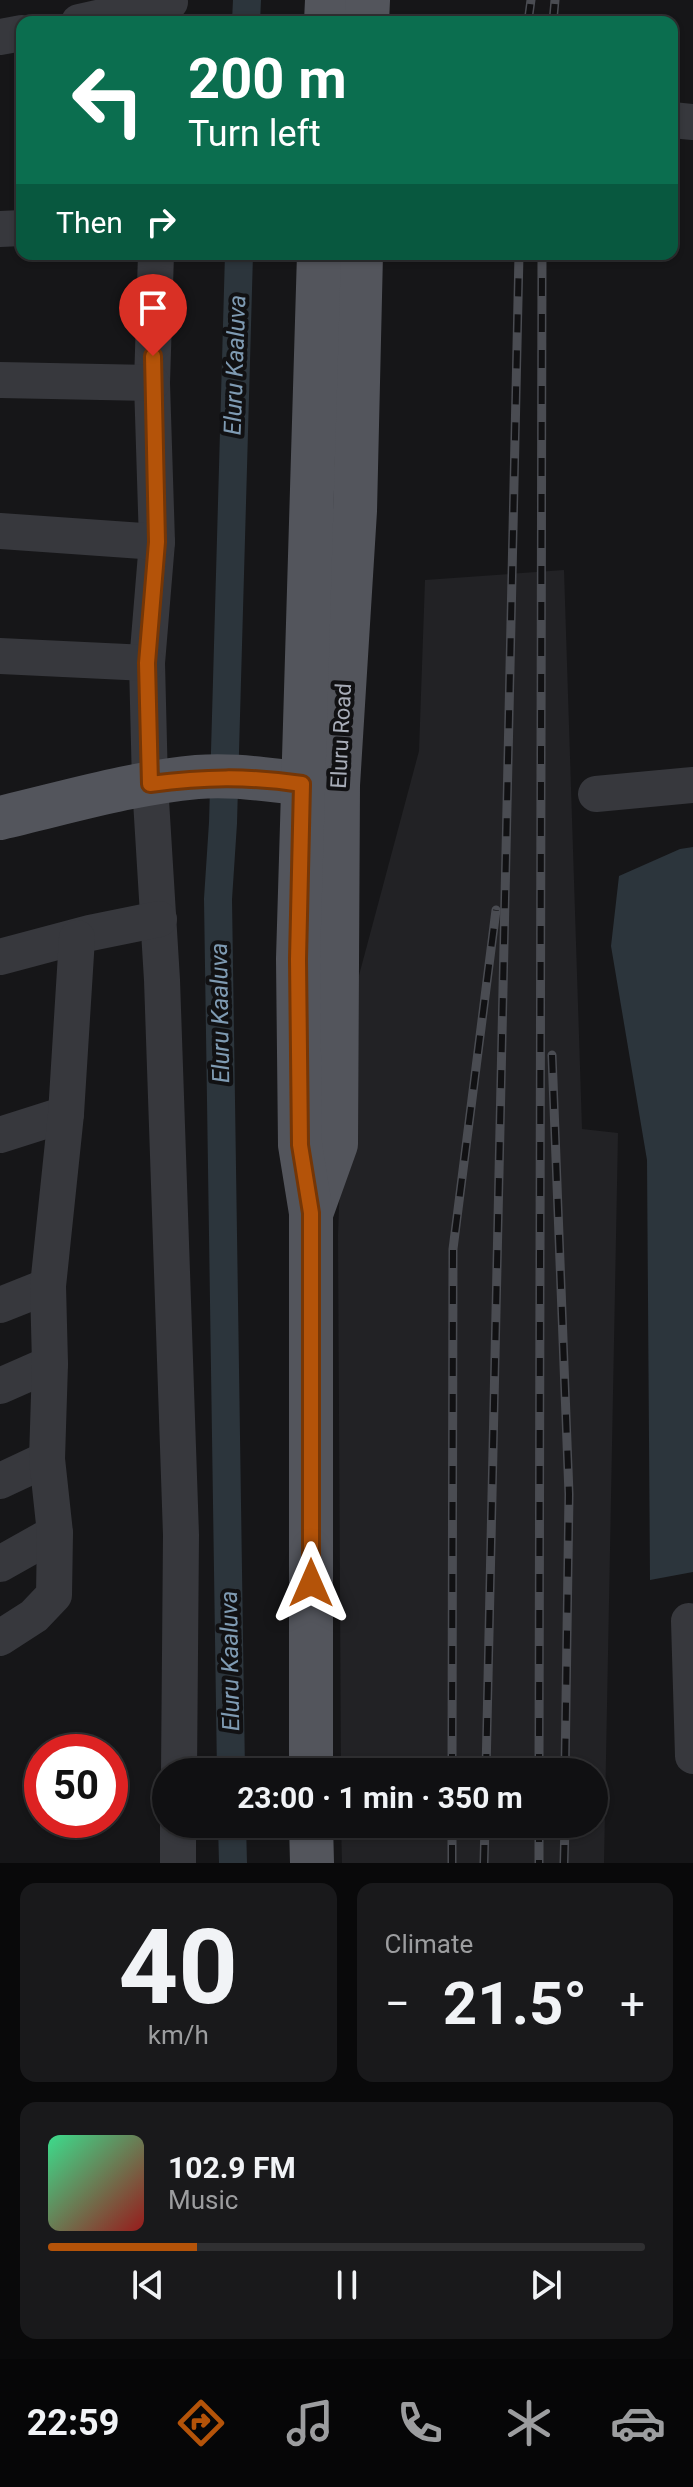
<!DOCTYPE html>
<html lang="en">
<head>
<meta charset="utf-8">
<style>
  body { margin:0; font-family:Roboto,sans-serif; background:#19191b; color:#f1f3f6; height:100vh; display:flex; flex-direction:column; font-size:30px; white-space:nowrap }
  * { box-sizing:border-box; margin:0 }
  p { font-size:26px; color:#9c9d9f }
  .icon { flex:none; width:44px; height:44px; fill:none; stroke:currentColor; stroke-width:2; stroke-linecap:round; stroke-linejoin:round }
  .map { position:relative; height:1863px; overflow:hidden }
  .details { display:flex; flex-direction:column; gap:20px; padding:20px; background:#09090a; flex:1 }
  .details>* { flex:none }
  .hud { position:absolute; left:16px; top:16px; width:662px; height:244px; border-radius:16px; box-shadow:0 2px 6px #0004,0 0 0 2px #303032; background:#0b6e4f; color:#fff; overflow:hidden }
  .speed { position:absolute; left:24px; top:1734px; display:flex; gap:16px; font-size:40px; font-weight:700; text-align:center }
  .speed>* { display:grid; place-content:center; width:104px; height:104px; border-radius:50%; background:#101012; box-shadow:0 2px 6px #0004,0 0 0 2px #303032; line-height:1 }
  .speed .limit { border:12px solid #d22; background:#fff; color:#111 }
  .pin { position:absolute; display:grid; place-items:center; width:68px; height:68px; color:#fff; margin:-82px -34px; border-radius:50% 50% 50% 0; rotate:-45deg; box-shadow:0 0 8px #0007 }
  .pin .icon { rotate:45deg }
  .me { position:absolute; width:88px; margin:-44px; rotate:0deg; stroke-linejoin:round; filter:drop-shadow(0 0 6px #0008) }
  .turn { display:flex; align-items:center; gap:28px; height:168px; padding:0 40px; font-size:36px }
  .turn .icon { width:104px; height:104px; stroke-width:2.5 }
  .turn b { display:block; font-size:56px; line-height:68px }
  .then { display:flex; align-items:center; height:76px; padding:0 40px; background:#0003; gap:16px; font-size:30px }
  .big { font-size:60px; font-weight:700; line-height:1.1 }
  .details .widget { flex:1; display:flex; flex-direction:column; justify-content:center; gap:12px; min-width:0; padding:0 28px; border-radius:16px; background:#19191b }
  .details .dial { align-items:center; gap:0 }
  .dial b { font-size:104px; line-height:1 }
  .song { display:flex; align-items:center; gap:24px }
  .cover { width:96px; height:96px; border-radius:12px; background:linear-gradient(135deg,hsl(150 70% 55%),hsl(0 70% 35%)) }
  .played { height:8px; border-radius:4px; background:linear-gradient(90deg,#b45309 25%,#303032 25%) }
  .keys { display:flex; justify-content:space-around; direction:ltr }
  .heat { display:flex; justify-content:space-between; align-items:center; font-size:44px; direction:ltr }
  .details .tiles { flex:1; display:grid; gap:20px; grid-template-columns:1fr 1fr }
  .widget:last-child { grid-column:span 2 }
  .trip { position:absolute; left:152px; top:1758px; width:456px; height:80px; border-radius:40px; background:#101012; box-shadow:0 2px 6px #0004,0 0 0 2px #303032; font-weight:700; line-height:80px; text-align:center }
  .tabs { display:flex; height:128px; justify-content:space-around; align-items:center; background:#060607; color:#9c9d9f }
  .tabs .icon { width:56px; height:56px }
  .tabs .selected { color:#b45309 }
  .tabs b { font-size:36px; color:#f1f3f6 }
  .map>svg:first-child { display:block }
  .built { fill:#222225 }
  .water { fill:#2c353c }
  .lines { fill:none; stroke-linecap:round; stroke-linejoin:round }
  .canal { stroke:#2c353c; stroke-width:28 }
  .minor { stroke:#37383d; stroke-width:36 }
  .major { stroke:#53555c; stroke-width:44 }
  .rail-casing { stroke:#4a4c52; stroke-width:9 }
  .rail { stroke:#111113; stroke-width:6; stroke-dasharray:18; stroke-linecap:butt }
  .route-casing { stroke:#753606; stroke-width:20 }
  .route { stroke:#b45309; stroke-width:14 }
  .labels { text-anchor:middle; dominant-baseline:central; stroke-width:8; stroke-linejoin:round; paint-order:stroke }
  .street-label { font-size:22px; fill:#a8adb8; stroke:#111113 }
  .water-label { font-size:24px; font-style:italic; fill:#7f9bb3; stroke:#111113 }
</style>
</head>
<body>
<div class="map">
<svg width="693" height="1863" viewBox="0 0 693 1863">
  <rect width="100%" height="100%" fill="#161618"/>
  <path class="built" d="M564,570L582,1129L618,1133L604,1863H342L341,1824H594V1772H341L338,1235L346,1024L419,751L425,580Z"/>
  <path class="water" d="M693,847V1572L650,1580L647,1160L611,946L619,876L680,849Z"/>
  <g class="lines">
    <g class="canal">
      <path d="M246,22L247,0"/>
      <path d="M231,1772L218,899L223,823L239,254"/>
      <path d="M232,1824L233,1863"/>
    </g>
    <g class="minor">
      <path d="M79,22L170,2"/>
      <path d="M0,37L22,33"/>
      <path d="M672,120L693,122"/>
      <path d="M0,229L22,228"/>
      <path d="M156,254L152,383L157,542L147,663L150,784L162,980L181,1535L179,1772"/>
      <path d="M0,380L152,383"/>
      <path d="M0,531L157,542"/>
      <path d="M0,656L147,663"/>
      <path d="M596,794L693,785"/>
      <path d="M0,957L90,933L159,919"/>
      <path d="M0,1135L66,1114"/>
      <path d="M0,1305L48,1286"/>
      <path d="M0,1386L50,1364"/>
      <path d="M0,1481L47,1459"/>
      <path d="M0,1564L55,1533"/>
      <path d="M689,1621L693,1756"/>
      <path d="M0,1638L34,1616L54,1595L55,1533L47,1459L50,1364L48,1286L66,1114L77,938"/>
      <path d="M178,1863V1824"/>
    </g>
    <g class="major">
      <path d="M326,22L327,0"/>
      <path d="M367,22L368,0"/>
      <path d="M0,818C65,803 131,783 197,777C242,773 286,784 331,785"/>
      <path d="M312,1211L336,1144L338,785L355,511L361,254"/>
      <path d="M311,1772V1213L300,1145L298,959L319,254"/>
      <path d="M311,1824L312,1863"/>
    </g>
    <defs>
      <g id="rail">
        <path d="M528,22L531,0"/>
        <path d="M553,22L555,0"/>
        <path d="M552,1055L569,1494L565,1772"/>
        <path d="M452,1772L453,1249L496,910"/>
        <path d="M486,1772L519,254"/>
        <path d="M539,1772L542,254"/>
        <path d="M539,1824V1863"/>
        <path d="M452,1863V1824"/>
        <path d="M484,1863L485,1824"/>
        <path d="M564,1863L565,1824"/>
      </g>
    </defs>
    <use href="#rail" class="rail-casing"/>
    <use href="#rail" class="rail"/>
  </g>
  <g class="lines">
    <defs>
      <path id="route" d="M153,356L157,542L147,663L150,784C204,777 248,776 302,784L298,959L300,1145L311,1213V1583"/>
    </defs>
    <use href="#route" class="route-casing"/>
    <use href="#route" class="route"/>
  </g>
  <g class="labels">
    <g class="street-label">
      <text transform="translate(341 736) rotate(-87)">Eluru Road</text>
    </g>
    <g class="water-label">
      <text transform="translate(235 365) rotate(-88)">Eluru Kaaluva</text>
      <text transform="translate(220 1013) rotate(-91)">Eluru Kaaluva</text>
      <text transform="translate(230 1661) rotate(-91)">Eluru Kaaluva</text>
    </g>
  </g>
</svg>
<div class="speed"><div class="limit">50</div></div>
<div class="pin" style="left:153px;top:356px;background:#d93025"><svg class="icon" aria-label="arrive" viewBox="0 0 24 24"><path d="M6 21V4h12l-3 4 3 4H6"/></svg></div>
<svg class="me" style="left:311px;top:1583px" viewBox="-20 -20 40 40"><path d="M0-17L14 15 0 8-14 15z" fill="#b45309" stroke="#fff" stroke-width="4"/></svg>
<div class="trip">23:00 · 1 min · 350 m</div>
<div class="hud">
<div class="turn"><svg class="icon" aria-label="left" viewBox="0 0 24 24"><path d="M17 20v-9H6M10 6l-5 5 5 5"/></svg><div><b>200 m</b>Turn left</div></div>
<div class="then">Then<svg class="icon" aria-label="right" viewBox="0 0 24 24"><path d="M7 20v-9h11M14 6l5 5-5 5"/></svg></div>
</div>
</div>
<section class="details">
<div class="tiles">
<div class="widget dial"><b>40</b><p>km/h</p></div>
<div class="widget"><p>Climate</p>
<div class="heat"><a>−</a><b class="big">21.5°</b><a>+</a></div>
</div>
<div class="widget">
<div class="song"><i class="cover"></i><div><b>102.9 FM</b><p>Music</p></div></div>
<div class="played"></div>
<div class="keys"><svg class="icon" aria-label="previous" viewBox="0 0 24 24"><path d="M18 5L8 12l10 7zM5 5v14"/></svg><svg class="icon" aria-label="pause" viewBox="0 0 24 24"><path d="M8 5v14M16 5v14"/></svg><svg class="icon" aria-label="next" viewBox="0 0 24 24"><path d="M6 5l10 7-10 7zM19 5v14"/></svg></div>
</div>
</div>
</section>
<nav class="tabs">
<b>22:59</b>
<svg class="icon selected" aria-label="directions" viewBox="0 0 24 24"><path d="M12 3l9 9-9 9-9-9zM9 14v-3h6M13 9l2 2-2 2"/></svg>
<svg class="icon" aria-label="music" viewBox="0 0 24 24"><path d="M9 18V5l10-2v13"/><circle cx="6" cy="18" r="3"/><circle cx="16" cy="16" r="3"/></svg>
<svg class="icon" aria-label="phone" viewBox="0 0 24 24"><path d="M5 4h4l2 5-3 2q2 4 5 5l2-3 5 2v4C11 20 4 13 5 4z"/></svg>
<svg class="icon" aria-label="climate" viewBox="0 0 24 24"><path d="M12 3v18M4 7l16 10M4 17L20 7"/></svg>
<svg class="icon" aria-label="car" viewBox="0 0 24 24"><path d="M5 17H2v-5l4-1 3-4h7l3 4 3 1v5h-3M9 17h6M6 11h13"/><circle cx="7" cy="17" r="2"/><circle cx="17" cy="17" r="2"/></svg>
</nav>
</body>
</html>
